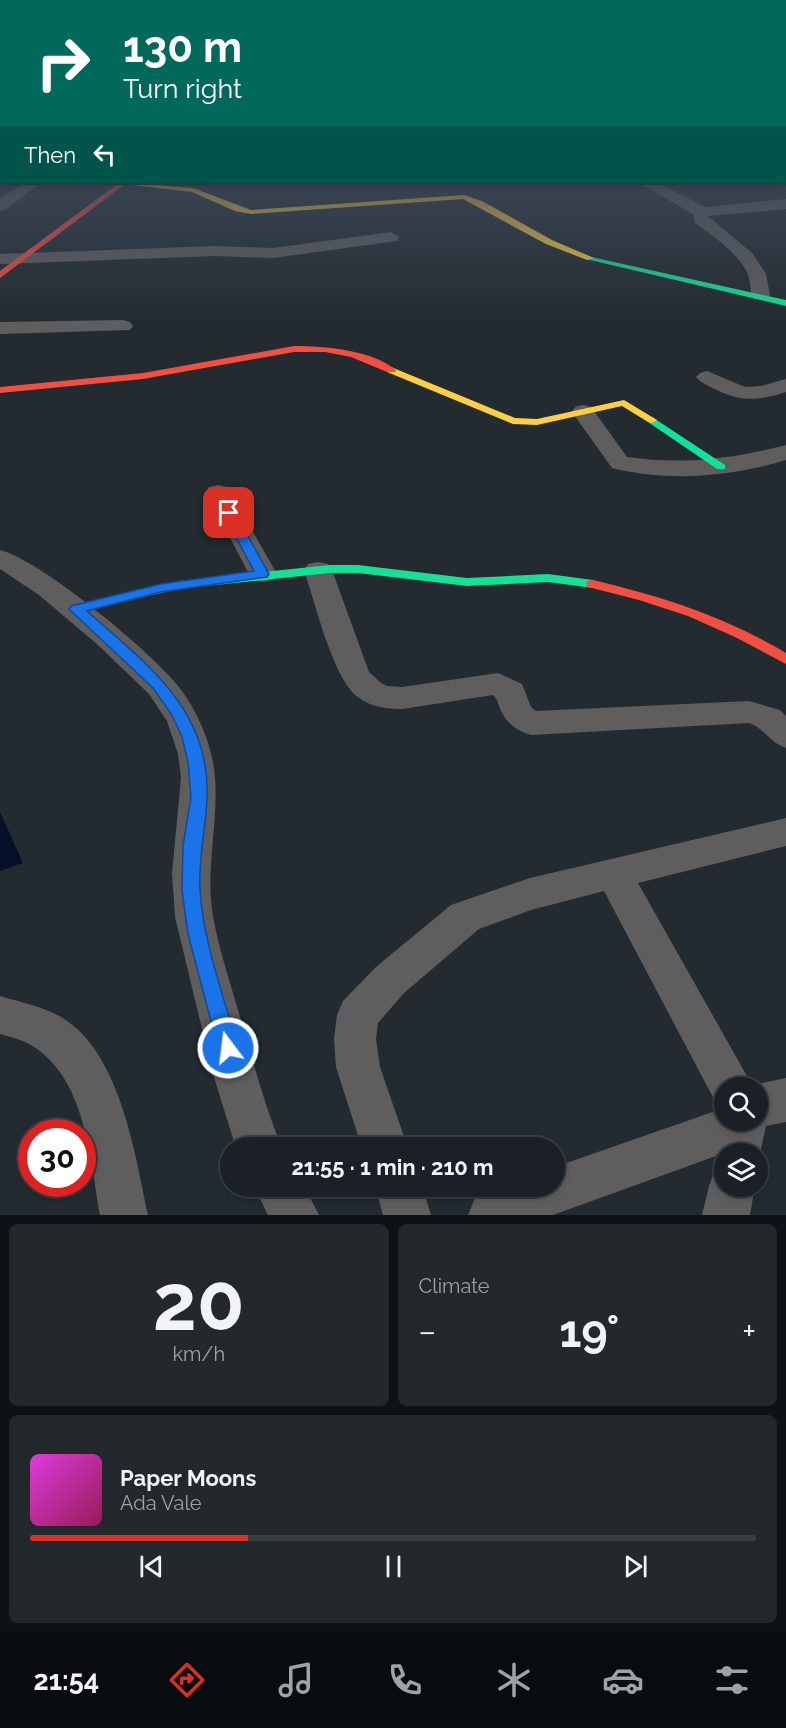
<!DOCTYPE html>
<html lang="en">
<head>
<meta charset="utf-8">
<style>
  body { margin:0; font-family:Raleway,sans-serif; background:#23282d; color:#f1f3f6; height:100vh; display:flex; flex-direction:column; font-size:22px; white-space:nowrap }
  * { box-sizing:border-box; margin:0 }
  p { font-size:20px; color:#9fa3a7 }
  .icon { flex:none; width:33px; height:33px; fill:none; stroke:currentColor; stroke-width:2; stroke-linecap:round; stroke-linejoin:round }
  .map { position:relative; height:1215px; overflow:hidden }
  .details { display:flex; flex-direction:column; gap:9px; padding:9px; background:#0e1214; flex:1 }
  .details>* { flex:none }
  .banner { position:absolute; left:0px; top:0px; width:786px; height:183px; box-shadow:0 3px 9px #0003,0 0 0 2px #383e42; background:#00695c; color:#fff; overflow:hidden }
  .fabs { position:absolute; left:714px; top:1077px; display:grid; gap:12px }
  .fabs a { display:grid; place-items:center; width:54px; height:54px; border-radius:50%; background:#1a2025; box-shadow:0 3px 9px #0003,0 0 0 2px #383e42; font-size:30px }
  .speed { position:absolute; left:18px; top:1119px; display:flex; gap:12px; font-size:30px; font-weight:700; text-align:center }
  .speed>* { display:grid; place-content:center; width:78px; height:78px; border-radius:50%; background:#1a2025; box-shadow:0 3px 9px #0003,0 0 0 2px #383e42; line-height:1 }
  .speed .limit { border:9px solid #d22; background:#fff; color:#111 }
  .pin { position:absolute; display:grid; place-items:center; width:51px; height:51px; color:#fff; margin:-26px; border-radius:12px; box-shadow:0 3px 9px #0006 }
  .me { position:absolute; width:66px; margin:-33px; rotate:345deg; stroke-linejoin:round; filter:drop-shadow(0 0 4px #0008) }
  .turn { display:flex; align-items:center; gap:21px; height:126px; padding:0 24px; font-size:27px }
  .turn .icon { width:78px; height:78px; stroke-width:2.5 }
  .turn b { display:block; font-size:42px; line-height:51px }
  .then { display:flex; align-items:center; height:57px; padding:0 24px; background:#0003; gap:12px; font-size:22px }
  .big { font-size:45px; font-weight:700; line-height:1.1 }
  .details .card { flex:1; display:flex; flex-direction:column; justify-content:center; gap:9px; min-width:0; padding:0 21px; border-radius:9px; background:#23282d }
  .details .dial { align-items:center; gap:0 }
  .dial b { font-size:78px; line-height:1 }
  .song { display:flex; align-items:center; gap:18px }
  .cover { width:72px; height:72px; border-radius:9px; background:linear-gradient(135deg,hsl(300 70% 55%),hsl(330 70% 35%)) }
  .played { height:6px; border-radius:3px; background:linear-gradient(90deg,#d93025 30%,#383e42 30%) }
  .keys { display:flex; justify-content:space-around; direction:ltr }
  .heat { display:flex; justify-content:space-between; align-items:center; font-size:33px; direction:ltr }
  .details .tiles { flex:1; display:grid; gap:9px; grid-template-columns:1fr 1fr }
  .card:last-child { grid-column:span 2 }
  .trip { position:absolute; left:220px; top:1137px; width:345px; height:60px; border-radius:30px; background:#1a2025; box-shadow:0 3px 9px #0003,0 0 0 2px #383e42; font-weight:700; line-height:60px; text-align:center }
  .tabs { display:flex; height:96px; justify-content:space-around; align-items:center; background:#0a0d0f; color:#9fa3a7 }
  .tabs .icon { width:42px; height:42px }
  .tabs .on { color:#d93025 }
  .tabs b { font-size:27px; color:#f1f3f6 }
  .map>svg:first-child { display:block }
  .water { fill:#071029 }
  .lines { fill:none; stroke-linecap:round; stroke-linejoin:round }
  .street { fill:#5f5e5e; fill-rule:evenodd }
  .fast { fill:#16e098; fill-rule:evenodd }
  .slow { fill:#ffcf43; fill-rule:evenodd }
  .jam { fill:#f24e42; fill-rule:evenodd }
  .route { fill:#1a73e8; stroke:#114b97; stroke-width:1.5 }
</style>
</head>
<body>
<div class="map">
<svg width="786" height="1215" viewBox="0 0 786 1215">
  <rect width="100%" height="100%" fill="#232b31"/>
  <path class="water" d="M0,812L23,863L0,871Z"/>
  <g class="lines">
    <g class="street">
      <path d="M25,182H42L6,209L0,211V199Z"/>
      <path d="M638,182H656L705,207L786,199V209L708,216L753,254L766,274L770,295L768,299H754C749,291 751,280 747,272C736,251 714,237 695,223L693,214Z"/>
      <path d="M391,232L399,237L397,241L273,258L215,256L0,264V254L215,246L273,248Z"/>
      <path d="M123,320L130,322L133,326L130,330L0,334V322Z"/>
      <path d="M707,371L745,387L761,386L786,379V392C750,404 732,400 700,381L696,377L700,373Z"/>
      <path d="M583,405L591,407L627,457C684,465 731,459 786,445V460C731,477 668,482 612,468L572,412L575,407Z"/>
      <path d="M218,485L227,487L230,492L277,574L273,580L263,582L253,580L249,574L206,492L209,487Z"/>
      <path d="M0,550C41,560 157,656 182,691C197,712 208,737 213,762C222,813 204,865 213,916C218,945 227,972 235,1000C250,1050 262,1099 282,1148H236L213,1074L175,917L172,873L181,778L178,754L167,721L149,694L98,645L39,595L0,569Z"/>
      <path d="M318,562L328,564L332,570L369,672L381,683L387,686L402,687L498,673L522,684L531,707L536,711L749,701L780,710L786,716V748C770,743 764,728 749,723L531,735C516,730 507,724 500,709C498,703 498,700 493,695L402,709C387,709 370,707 358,697C333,679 315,602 304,570L308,564Z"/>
      <path d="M786,818V846L638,883L752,1085L786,1078V1122L766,1126L758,1162V1154H724V1186H755L750,1215H702L709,1186L715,1169L721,1167L716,1156L553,1215H468L475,1198L504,1186H555V1167L724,1108V1120H758V1088H724V1107L716,1103L604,891L531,910L479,929L404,993L378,1023L376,1039L380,1067L408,1148H362L336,1067L334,1039L337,1015L343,1001L376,967L451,905L530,878Z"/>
      <path d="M0,996C20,1002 42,1006 61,1017C120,1051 135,1154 148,1215H100C90,1159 86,1078 31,1045C21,1039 10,1037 0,1034Z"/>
      <path d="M254,1186H304L319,1215H268Z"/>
      <path d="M375,1186H422L431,1215H383Z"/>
    </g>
    <g class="fast">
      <path d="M587,256L786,300V306L590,260L586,258Z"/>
      <path d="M652,417L725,465V469H717L648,422L647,420Z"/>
      <path d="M330,565H358L467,578L548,574L593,580L600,584L593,588L548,582L467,586L358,573H330L178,589L76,613L69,609L76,605L178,581Z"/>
    </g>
    <g class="slow">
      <path d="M120,182L193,188L251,210L464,195L482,201L552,240L594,258L587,260L546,244L463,199L251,214L235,211L192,192L123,184Z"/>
      <path d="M391,367L515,418L537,419L624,400L657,420L652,423L648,422L622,406L537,425L513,424L387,372L386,370Z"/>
    </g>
    <g class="jam">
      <path d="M120,182H128L0,278V271Z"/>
      <path d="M294,346C324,346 372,350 396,370L395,372H387L351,357L325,352H294L143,379L0,393V387L143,373Z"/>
      <path d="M593,580C661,596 726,617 786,653V664L735,637L688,616L639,600L588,587L586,584L588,581Z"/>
    </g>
  </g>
  <linearGradient id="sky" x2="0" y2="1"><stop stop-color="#13181b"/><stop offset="0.47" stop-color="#3f4a5a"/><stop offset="1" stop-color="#3f4a5a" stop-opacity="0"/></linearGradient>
  <rect width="786" height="322" fill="url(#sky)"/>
  <path class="route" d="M229,509L235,513L269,574L267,577L161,592L87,611C145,663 211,709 207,798C206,829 198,858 200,889C202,939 225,1000 238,1048L235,1055L228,1058L221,1055L218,1048L188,934L182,890L183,846L191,797L188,762L182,737L172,715L153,688L69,609L71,606L161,584L254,571L223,513Z"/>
</svg>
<div class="fabs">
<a><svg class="icon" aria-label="search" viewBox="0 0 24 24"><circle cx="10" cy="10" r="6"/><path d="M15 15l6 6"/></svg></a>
<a><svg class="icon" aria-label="layers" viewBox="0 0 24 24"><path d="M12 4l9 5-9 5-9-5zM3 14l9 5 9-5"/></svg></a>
</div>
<div class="speed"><div class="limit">30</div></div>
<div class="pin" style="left:229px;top:513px;background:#d93025"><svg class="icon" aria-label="arrive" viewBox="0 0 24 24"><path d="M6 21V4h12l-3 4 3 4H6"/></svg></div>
<svg class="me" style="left:228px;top:1048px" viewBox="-20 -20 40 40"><circle r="17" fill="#1a73e8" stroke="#fff" stroke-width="3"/><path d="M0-11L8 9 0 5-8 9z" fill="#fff"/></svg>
<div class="trip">21:55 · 1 min · 210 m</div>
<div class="banner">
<div class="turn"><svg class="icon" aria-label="right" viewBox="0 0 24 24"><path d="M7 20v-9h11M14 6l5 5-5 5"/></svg><div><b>130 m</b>Turn right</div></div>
<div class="then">Then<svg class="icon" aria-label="left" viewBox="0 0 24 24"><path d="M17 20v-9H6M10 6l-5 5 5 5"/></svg></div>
</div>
</div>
<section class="details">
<div class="tiles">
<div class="card dial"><b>20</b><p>km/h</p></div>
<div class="card"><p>Climate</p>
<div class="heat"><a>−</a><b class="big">19°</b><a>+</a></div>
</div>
<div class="card">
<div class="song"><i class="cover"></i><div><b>Paper Moons</b><p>Ada Vale</p></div></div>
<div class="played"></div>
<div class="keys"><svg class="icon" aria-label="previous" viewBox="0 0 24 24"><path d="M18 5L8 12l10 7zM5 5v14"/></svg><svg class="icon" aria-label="pause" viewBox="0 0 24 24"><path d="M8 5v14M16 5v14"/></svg><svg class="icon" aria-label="next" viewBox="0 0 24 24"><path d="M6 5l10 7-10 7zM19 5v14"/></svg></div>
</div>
</div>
</section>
<nav class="tabs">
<b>21:54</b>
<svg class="icon on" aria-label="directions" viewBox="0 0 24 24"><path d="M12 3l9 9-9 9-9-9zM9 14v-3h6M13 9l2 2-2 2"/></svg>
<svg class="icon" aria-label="music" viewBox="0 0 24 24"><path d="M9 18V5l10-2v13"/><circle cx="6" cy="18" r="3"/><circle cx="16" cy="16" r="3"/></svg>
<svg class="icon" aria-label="phone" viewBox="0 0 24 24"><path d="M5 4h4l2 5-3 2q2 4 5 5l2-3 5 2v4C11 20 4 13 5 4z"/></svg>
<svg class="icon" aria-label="climate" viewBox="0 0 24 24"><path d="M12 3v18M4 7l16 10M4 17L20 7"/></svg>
<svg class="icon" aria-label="car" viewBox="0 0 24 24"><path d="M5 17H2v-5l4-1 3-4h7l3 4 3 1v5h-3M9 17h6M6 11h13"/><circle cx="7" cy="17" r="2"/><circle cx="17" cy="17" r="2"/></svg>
<svg class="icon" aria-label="filters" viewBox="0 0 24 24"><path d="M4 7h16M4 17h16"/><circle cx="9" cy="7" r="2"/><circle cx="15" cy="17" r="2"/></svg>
</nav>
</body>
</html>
